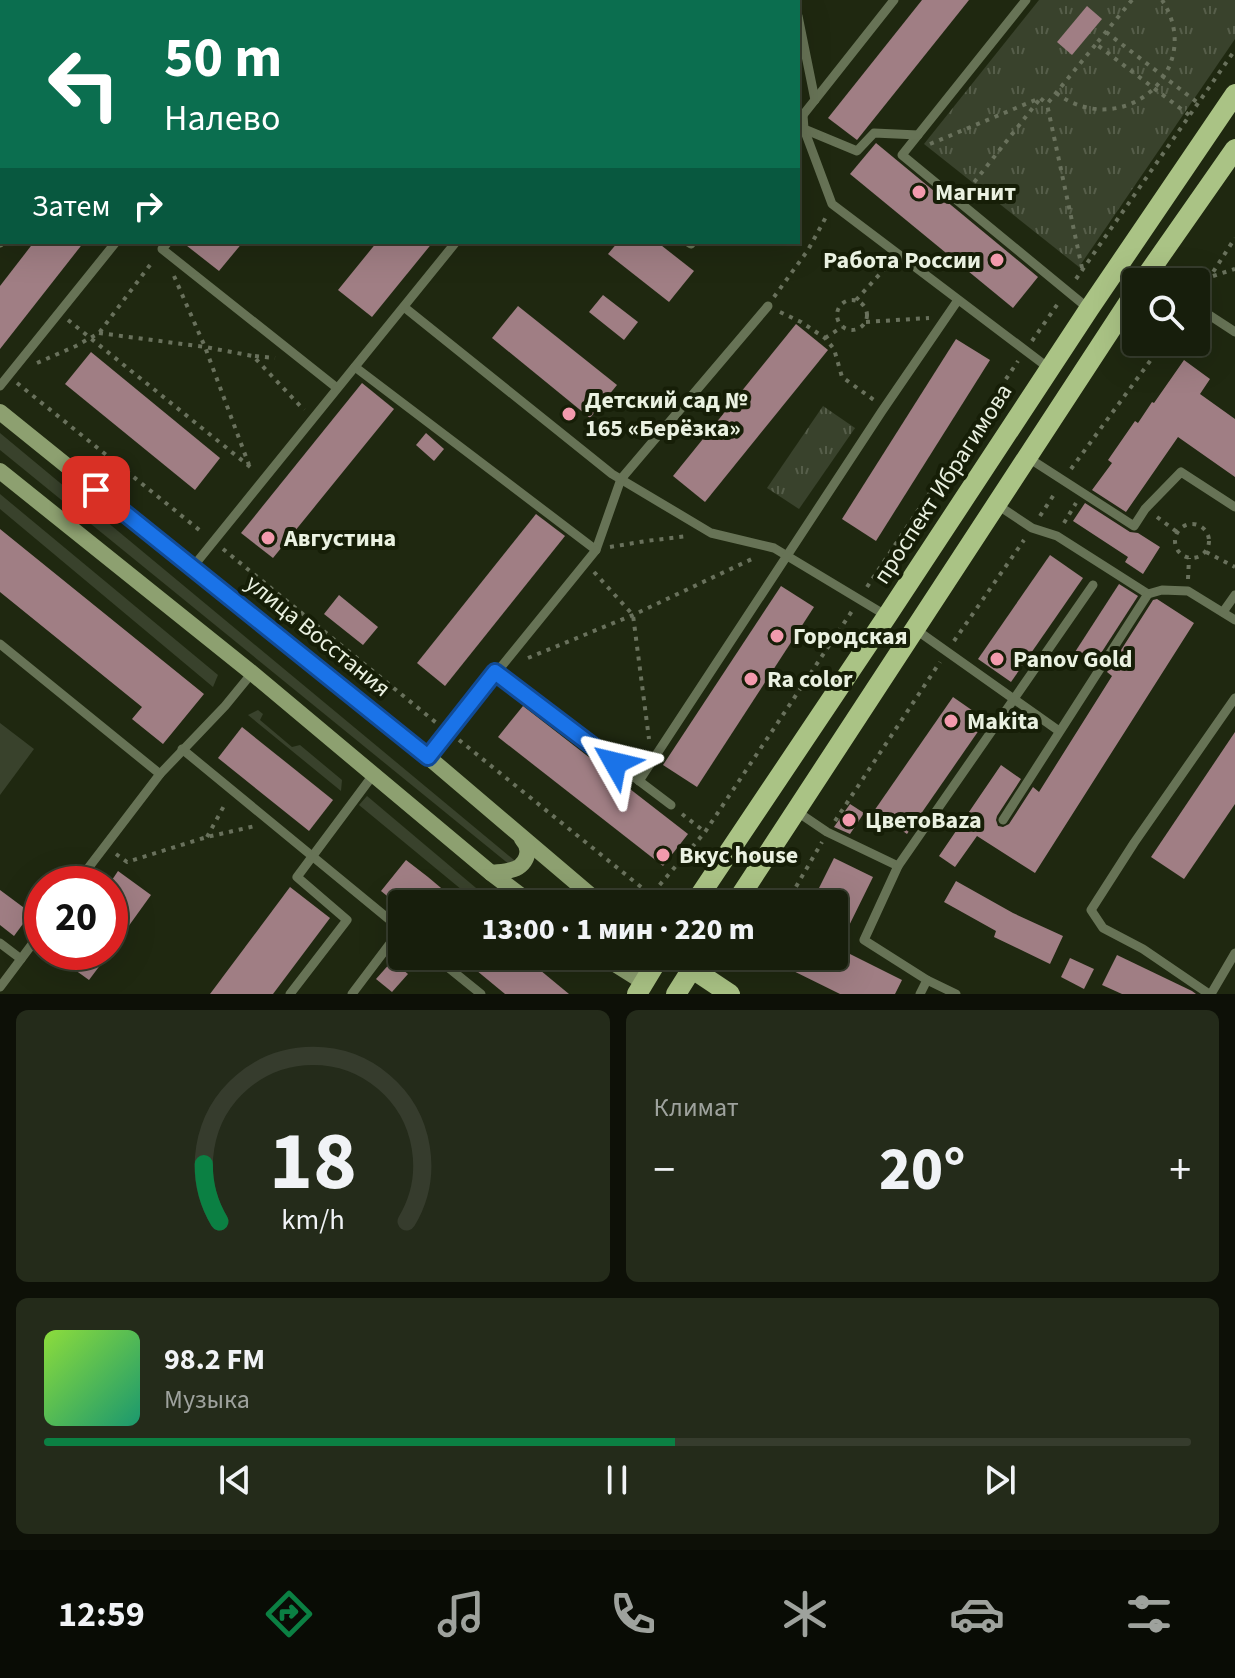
<!DOCTYPE html>
<html lang="ru">
<head>
<meta charset="utf-8">
<style>
  body { margin:0; font-family:"Source Sans 3",sans-serif; background:#242b1a; color:#f1f3f6; height:100vh; display:flex; flex-direction:column; font-size:30px; white-space:nowrap }
  * { box-sizing:border-box; margin:0 }
  p { font-size:26px; color:#9ea29d }
  .icon { flex:none; width:44px; height:44px; fill:none; stroke:currentColor; stroke-width:2; stroke-linecap:round; stroke-linejoin:round }
  .map { position:relative; height:994px; overflow:hidden }
  .sheet { display:flex; flex-direction:column; gap:16px; padding:16px; background:#0d1007; flex:1 }
  .sheet>* { flex:none }
  .banner { position:absolute; left:0px; top:0px; width:800px; height:244px; box-shadow:0 8px 32px #0002,0 0 0 2px #363c2d; background:#0b6e4f; color:#fff; overflow:hidden }
  .controls { position:absolute; left:1122px; top:268px; display:grid; gap:16px }
  .controls a { display:grid; place-items:center; width:88px; height:88px; border-radius:8px; background:#171e0c; box-shadow:0 8px 32px #0002,0 0 0 2px #363c2d; font-size:40px }
  .speed { position:absolute; left:24px; top:866px; display:flex; gap:16px; font-size:40px; font-weight:700; text-align:center }
  .speed>* { display:grid; place-content:center; width:104px; height:104px; border-radius:50%; background:#171e0c; box-shadow:0 8px 32px #0002,0 0 0 2px #363c2d; line-height:1 }
  .speed .limit { border:12px solid #d22; background:#fff; color:#111 }
  .pin { position:absolute; display:grid; place-items:center; width:68px; height:68px; color:#fff; margin:-34px; border-radius:16px; box-shadow:0 4px 12px #0006 }
  .me { position:absolute; width:88px; margin:-44px; rotate:307deg; stroke-linejoin:round; filter:drop-shadow(0 0 6px #0008) }
  .turn { display:flex; align-items:center; gap:28px; height:168px; padding:0 32px; font-size:36px }
  .turn .icon { width:104px; height:104px; stroke-width:2.5 }
  .turn b { display:block; font-size:56px; line-height:68px }
  .then { display:flex; align-items:center; height:76px; padding:0 32px; background:#0003; gap:16px; font-size:30px }
  .big { font-size:60px; font-weight:800; line-height:1.1 }
  .sheet .widget { flex:1; display:flex; flex-direction:column; justify-content:center; gap:12px; min-width:0; padding:0 28px; border-radius:12px; background:#242b1a }
  .sheet .dial { align-items:center; gap:0 }
  .dial svg { height:208px; overflow:visible; fill:none; stroke:#363c2d; stroke-width:7; stroke-linecap:round; text-anchor:middle }
  .dial text { fill:#f1f3f6; stroke:none }
  .song { display:flex; align-items:center; gap:24px }
  .cover { width:96px; height:96px; border-radius:12px; background:linear-gradient(135deg,hsl(90 70% 55%),hsl(160 70% 35%)) }
  .played { height:8px; border-radius:4px; background:linear-gradient(90deg,#0b8043 55%,#363c2d 55%) }
  .keys { display:flex; justify-content:space-around; direction:ltr }
  .heat { display:flex; justify-content:space-between; align-items:center; font-size:44px; direction:ltr }
  .sheet .tiles { flex:1; display:grid; gap:16px; grid-template-columns:1fr 1fr }
  .widget:last-child { grid-column:span 2 }
  .trip { position:absolute; left:388px; top:890px; width:460px; height:80px; border-radius:8px; background:#171e0c; box-shadow:0 8px 32px #0002,0 0 0 2px #363c2d; font-weight:800; line-height:80px; text-align:center }
  .tab-bar { display:flex; height:128px; justify-content:space-around; align-items:center; background:#090c05; color:#9ea29d }
  .tab-bar .icon { width:56px; height:56px }
  .tab-bar .on { color:#0b8043 }
  .tab-bar b { font-size:36px; color:#f1f3f6 }
  .map>svg:first-child { display:block }
  .grass { fill:#39422c }
  .park { fill:url(#park-tufts) }
  .building { fill:#a07e84 }
  .lines { fill:none; stroke-linecap:round; stroke-linejoin:round }
  .path { stroke:#69715c; stroke-width:4; stroke-dasharray:4 6; stroke-linecap:butt }
  .service { stroke:#677356; stroke-width:9 }
  .secondary { stroke:#8da070; stroke-width:16 }
  .primary { stroke:#aac385; stroke-width:20 }
  .route-casing { stroke:#114b97; stroke-width:20 }
  .route { stroke:#1a73e8; stroke-width:14 }
  .poi-dot { fill:#f29aad; stroke:#161e07; stroke-width:3 }
  .labels { text-anchor:middle; dominant-baseline:central; stroke-width:8; stroke-linejoin:round; paint-order:stroke }
  .poi-label { font-size:24px; font-weight:bold; fill:#eaf1e1; stroke:#161e07; text-anchor:start }
  .street-label { font-size:24px; fill:#eaf1e1; stroke:#161e07 }
</style>
</head>
<body>
<div class="map">
<svg width="1235" height="994" viewBox="0 0 1235 994">
  <defs>
    <pattern id="park-tufts" width="24" height="20" patternUnits="userSpaceOnUse" patternTransform="scale(2)"><rect width="24" height="20" fill="#39422c"/><path d="M3 7l-1-3M5 7V3M7 7l1-3M15 17l-1-3M17 17v-4M19 17l1-3" fill="none" stroke="#565e4a"/></pattern>
  </defs>
  <rect width="100%" height="100%" fill="#1f2810"/>
  <g class="grass">
    <path d="M0,433L514,860L515,863L510,865L0,450Z"/>
    <path d="M0,494L218,675L213,687L0,509Z"/>
    <path d="M258,710L263,714L260,720L292,747L300,745L342,780L341,791L248,715Z"/>
    <path d="M0,723L34,749L0,795Z"/>
    <path d="M367,796L495,904H479L359,805Z"/>
  </g>
  <g class="park">
    <path d="M1039,0H1235V39L1079,267L924,144Z"/>
    <path d="M823,406L855,428L799,509L767,488Z"/>
  </g>
  <g class="building">
    <path d="M922,0H969L857,140L828,118Z"/>
    <path d="M1087,6L1102,19L1072,55L1057,42Z"/>
    <path d="M876,143L1038,277L1013,308L850,174Z"/>
    <path d="M34,242H84L0,349V286Z"/>
    <path d="M182,242H243L219,271Z"/>
    <path d="M377,242H433L372,317L338,290Z"/>
    <path d="M618,242H657L694,271L669,302L608,254Z"/>
    <path d="M603,295L638,322L624,340L589,312Z"/>
    <path d="M518,306L617,385L590,418L492,338Z"/>
    <path d="M796,324L828,350L705,502L673,476Z"/>
    <path d="M956,339L990,360L876,541L842,519Z"/>
    <path d="M91,352L220,458L195,490L65,384Z"/>
    <path d="M1184,360L1210,379L1200,394L1235,419V477L1178,437L1126,512L1092,490L1112,463L1108,460L1135,421L1138,423L1152,402L1154,403Z"/>
    <path d="M362,383L394,409L273,558L241,533Z"/>
    <path d="M426,433L444,449L434,461L416,445Z"/>
    <path d="M1085,503L1130,532L1138,533L1160,547L1143,574L1125,562L1128,557L1073,521Z"/>
    <path d="M536,514L565,536L445,686L417,663Z"/>
    <path d="M0,529L204,694L163,744L132,719L142,707L0,592Z"/>
    <path d="M1050,555L1083,578L1011,682L978,659Z"/>
    <path d="M1119,584L1138,596L1094,664L1075,652Z"/>
    <path d="M781,586L814,607L697,787L663,765Z"/>
    <path d="M339,595L378,627L363,645L324,614Z"/>
    <path d="M1157,599L1194,623L1035,873L977,836L955,867L939,856L1001,765L1021,779L997,816L996,820L998,826L1003,827L1009,824L1033,787L1039,792L1112,676L1107,672L1153,600Z"/>
    <path d="M953,697L986,720L907,834L874,811Z"/>
    <path d="M523,706L688,834L663,866L498,737Z"/>
    <path d="M242,727L333,800L309,831L218,758Z"/>
    <path d="M1235,732V804L1184,879L1151,857Z"/>
    <path d="M850,804L864,813L850,834L834,827Z"/>
    <path d="M834,858L873,877L838,948L902,980L895,994H840L763,956H834V904H811Z"/>
    <path d="M406,860L428,877L460,904H397L381,891Z"/>
    <path d="M118,871L151,895L110,952V883Z"/>
    <path d="M956,881L1013,913L1063,936L1050,964L994,937L996,931L944,902Z"/>
    <path d="M290,887L330,918L273,994H210Z"/>
    <path d="M0,890L31,913L14,936L0,925Z"/>
    <path d="M50,952H110L89,980Z"/>
    <path d="M1117,955L1192,991L1196,994H1122L1102,985Z"/>
    <path d="M459,956H523L569,994H505Z"/>
    <path d="M1070,958L1094,969L1084,989L1061,977Z"/>
    <path d="M392,961L408,974L392,992L376,979Z"/>
  </g>
  <g class="lines">
    <g class="path">
      <path d="M1132,0L1096,44L1189,115"/>
      <path d="M1106,32L1198,103"/>
      <path d="M0,37L2,38"/>
      <path d="M1056,93C1123,143 1207,69 1162,0"/>
      <path d="M0,140L2,139"/>
      <path d="M930,144L1040,98L1046,103"/>
      <path d="M968,190L1039,100"/>
      <path d="M1082,268L1047,104L1096,44"/>
      <path d="M174,276L205,347L249,465"/>
      <path d="M1213,276L1235,269"/>
      <path d="M1076,279L1235,50"/>
      <path d="M774,297L808,250L826,217"/>
      <path d="M1197,297L1235,238"/>
      <circle cx="852" cy="315" r="15"/>
      <path d="M856,300L890,263"/>
      <path d="M780,312L801,322L825,338L834,349L842,377L874,400"/>
      <path d="M68,320L254,470"/>
      <path d="M866,322L929,318"/>
      <path d="M99,333L205,347L253,356L304,410"/>
      <path d="M825,338L842,327"/>
      <path d="M1032,341L1059,302"/>
      <path d="M255,356L275,358"/>
      <path d="M37,363L76,346L99,333L153,261"/>
      <path d="M17,383L203,533"/>
      <path d="M1071,469L1164,342"/>
      <path d="M1040,516L1055,493"/>
      <path d="M1157,517L1177,532"/>
      <path d="M1064,523L1076,503"/>
      <circle cx="1192" cy="541" r="17"/>
      <path d="M610,547L646,541L688,536"/>
      <path d="M223,549L439,725"/>
      <path d="M1206,552L1235,567"/>
      <path d="M594,572L633,615L649,739"/>
      <path d="M1188,579L1189,558"/>
      <path d="M867,587L1018,361"/>
      <path d="M954,641L1024,540"/>
      <path d="M528,658L633,615L754,558"/>
      <path d="M459,740L651,895L705,832L852,611"/>
      <path d="M682,814L705,832"/>
      <path d="M835,821L940,662"/>
      <path d="M207,837L225,804"/>
      <path d="M116,854L127,862L207,837L255,826"/>
      <path d="M786,904L822,842"/>
      <path d="M754,958L755,956"/>
    </g>
    <g class="service">
      <path d="M497,0L498,2"/>
      <path d="M785,0L792,2"/>
      <path d="M1026,0L902,155L1089,309"/>
      <path d="M253,2L254,0"/>
      <path d="M798,16L815,100"/>
      <path d="M0,85L2,87"/>
      <path d="M798,114L803,115L804,129L832,204L1050,369"/>
      <path d="M803,115L894,0"/>
      <path d="M804,129L857,151L874,133L918,135"/>
      <path d="M168,242L162,249L337,388"/>
      <path d="M688,242L691,244"/>
      <path d="M0,243L2,240"/>
      <path d="M404,307L612,474L711,533L774,548L887,616"/>
      <path d="M1196,317L1203,311L1235,332"/>
      <path d="M355,367L596,550L621,479L768,306"/>
      <path d="M0,386L116,242"/>
      <path d="M1027,457L1134,526L1145,509L1181,472L1235,507"/>
      <path d="M996,504L1032,528L1057,536L1148,594L1162,590L1188,591L1235,620"/>
      <path d="M192,568L456,242"/>
      <path d="M1223,612L1235,595"/>
      <path d="M915,629L1059,731"/>
      <path d="M0,644L160,774"/>
      <path d="M495,672L671,805"/>
      <path d="M182,749L402,930"/>
      <path d="M428,757L596,550"/>
      <path d="M639,781L882,411L958,300"/>
      <path d="M796,811L827,832L898,866L864,940L927,980L920,994"/>
      <path d="M1003,820L1148,594"/>
      <path d="M898,866L1093,585"/>
      <path d="M76,884L160,774L225,706L252,673"/>
      <path d="M0,943L21,959L42,931"/>
      <path d="M434,956L481,994"/>
      <path d="M927,980L956,994"/>
      <path d="M0,987L21,959"/>
      <path d="M290,994L347,920L297,877L373,775"/>
      <path d="M352,994L401,929"/>
      <path d="M1209,994L1143,949L1103,928L1091,910L1134,843L1235,698"/>
      <path d="M1211,994L1235,953"/>
    </g>
    <g class="secondary">
      <path d="M0,412L428,757L601,904"/>
      <path d="M0,471L252,673L491,873L532,904"/>
      <path d="M491,873C497,872 505,872 511,870C526,867 533,850 522,839"/>
      <path d="M602,956L645,983"/>
    </g>
    <g class="primary">
      <path d="M1142,282L1235,149"/>
      <path d="M694,904L887,616L1089,309L1235,94"/>
      <path d="M735,904L1136,291"/>
      <path d="M673,956L730,994"/>
      <path d="M637,994L660,956"/>
      <path d="M676,994L700,956"/>
    </g>
  </g>
  <g class="lines">
    <defs>
      <path id="route" d="M96,490L428,757L495,672L615,763"/>
    </defs>
    <use href="#route" class="route-casing"/>
    <use href="#route" class="route"/>
  </g>
  <g class="poi-dot">
    <circle cx="919" cy="192" r="8"/>
    <circle cx="997" cy="260" r="8"/>
    <circle cx="569" cy="414" r="8"/>
    <circle cx="268" cy="538" r="8"/>
    <circle cx="777" cy="636" r="8"/>
    <circle cx="997" cy="659" r="8"/>
    <circle cx="751" cy="679" r="8"/>
    <circle cx="951" cy="721" r="8"/>
    <circle cx="849" cy="820" r="8"/>
    <circle cx="663" cy="855" r="8"/>
  </g>
  <g class="labels">
    <g class="poi-label">
      <text x="935" y="192">Магнит</text>
      <text x="981" y="260" text-anchor="end">Работа России</text>
      <text x="585" y="400">Детский сад №<tspan x="585" dy="28">165 «Берёзка»</tspan></text>
      <text x="284" y="538">Августина</text>
      <text x="793" y="636">Городская</text>
      <text x="1013" y="659">Panov Gold</text>
      <text x="767" y="679">Ra color</text>
      <text x="967" y="721">Makita</text>
      <text x="865" y="820">ЦветоBaza</text>
      <text x="679" y="855">Вкус house</text>
    </g>
    <g class="street-label">
      <text transform="translate(943 484) rotate(-57)">проспект Ибрагимова</text>
      <text transform="translate(318 636) rotate(39)">улица Восстания</text>
    </g>
  </g>
</svg>
<div class="controls">
<a><svg class="icon" aria-label="search" viewBox="0 0 24 24"><circle cx="10" cy="10" r="6"/><path d="M15 15l6 6"/></svg></a>
</div>
<div class="speed"><div class="limit">20</div></div>
<div class="pin" style="left:96px;top:490px;background:#d93025"><svg class="icon" aria-label="arrive" viewBox="0 0 24 24"><path d="M6 21V4h12l-3 4 3 4H6"/></svg></div>
<svg class="me" style="left:615px;top:763px" viewBox="-20 -20 40 40"><path d="M0-17L14 15 0 8-14 15z" fill="#1a73e8" stroke="#fff" stroke-width="4"/></svg>
<div class="trip">13:00 · 1 мин · 220 m</div>
<div class="banner">
<div class="turn"><svg class="icon" aria-label="left" viewBox="0 0 24 24"><path d="M17 20v-9H6M10 6l-5 5 5 5"/></svg><div><b>50 m</b>Налево</div></div>
<div class="then">Затем<svg class="icon" aria-label="right" viewBox="0 0 24 24"><path d="M7 20v-9h11M14 6l5 5-5 5"/></svg></div>
</div>
</div>
<section class="sheet">
<div class="tiles">
<div class="widget dial"><svg viewBox="0 0 100 80">
<path d="M14 69A42 42 0 1 1 86 69"/>
<path d="M14 69A42 42 0 0 1 8 47" stroke="#0b8043"/>
<text x="50" y="56" font-size="32" font-weight="700">18</text>
<text x="50" y="72" font-size="11">km/h</text>
</svg></div>
<div class="widget"><p>Климат</p>
<div class="heat"><a>−</a><b class="big">20°</b><a>+</a></div>
</div>
<div class="widget">
<div class="song"><i class="cover"></i><div><b>98.2 FM</b><p>Музыка</p></div></div>
<div class="played"></div>
<div class="keys"><svg class="icon" aria-label="previous" viewBox="0 0 24 24"><path d="M18 5L8 12l10 7zM5 5v14"/></svg><svg class="icon" aria-label="pause" viewBox="0 0 24 24"><path d="M8 5v14M16 5v14"/></svg><svg class="icon" aria-label="next" viewBox="0 0 24 24"><path d="M6 5l10 7-10 7zM19 5v14"/></svg></div>
</div>
</div>
</section>
<nav class="tab-bar">
<b>12:59</b>
<svg class="icon on" aria-label="directions" viewBox="0 0 24 24"><path d="M12 3l9 9-9 9-9-9zM9 14v-3h6M13 9l2 2-2 2"/></svg>
<svg class="icon" aria-label="music" viewBox="0 0 24 24"><path d="M9 18V5l10-2v13"/><circle cx="6" cy="18" r="3"/><circle cx="16" cy="16" r="3"/></svg>
<svg class="icon" aria-label="phone" viewBox="0 0 24 24"><path d="M5 4h4l2 5-3 2q2 4 5 5l2-3 5 2v4C11 20 4 13 5 4z"/></svg>
<svg class="icon" aria-label="climate" viewBox="0 0 24 24"><path d="M12 3v18M4 7l16 10M4 17L20 7"/></svg>
<svg class="icon" aria-label="car" viewBox="0 0 24 24"><path d="M5 17H2v-5l4-1 3-4h7l3 4 3 1v5h-3M9 17h6M6 11h13"/><circle cx="7" cy="17" r="2"/><circle cx="17" cy="17" r="2"/></svg>
<svg class="icon" aria-label="filters" viewBox="0 0 24 24"><path d="M4 7h16M4 17h16"/><circle cx="9" cy="7" r="2"/><circle cx="15" cy="17" r="2"/></svg>
</nav>
</body>
</html>
